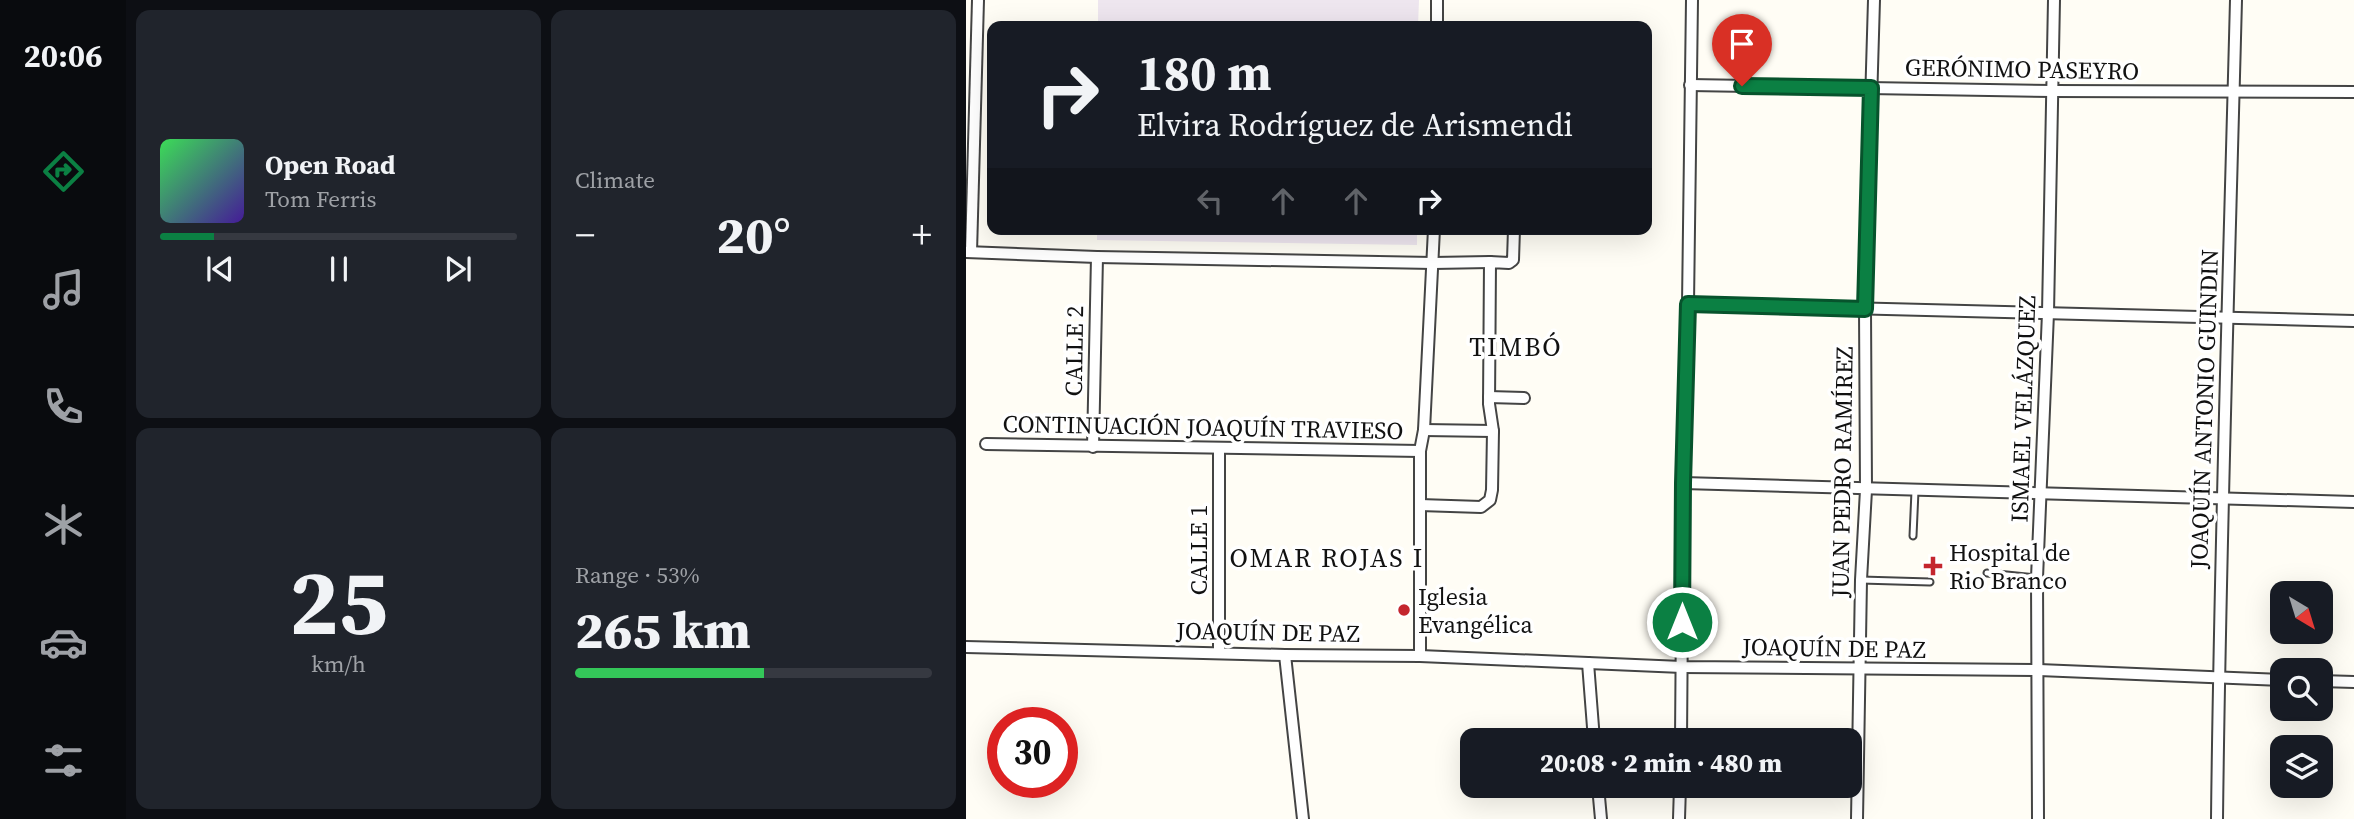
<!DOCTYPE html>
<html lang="en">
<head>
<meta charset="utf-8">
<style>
  body { margin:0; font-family:"Source Serif 4",serif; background:#20242c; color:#f1f3f6; height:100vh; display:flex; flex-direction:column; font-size:26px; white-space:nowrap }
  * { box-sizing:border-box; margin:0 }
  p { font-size:23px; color:#9ea1a6 }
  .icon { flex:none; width:38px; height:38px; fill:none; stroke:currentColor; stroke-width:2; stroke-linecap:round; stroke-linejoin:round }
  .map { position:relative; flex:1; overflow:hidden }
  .sheet { display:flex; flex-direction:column; gap:10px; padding:10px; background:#0d0f14; width:840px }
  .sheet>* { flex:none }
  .hud { position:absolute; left:21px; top:21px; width:665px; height:214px; border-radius:14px; box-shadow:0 7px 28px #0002; background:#171b24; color:#f1f3f6; overflow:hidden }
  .needle { width:46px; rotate:142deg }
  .controls { position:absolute; left:1304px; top:581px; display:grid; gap:14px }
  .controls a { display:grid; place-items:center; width:63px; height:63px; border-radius:14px; background:#171b24; box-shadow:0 7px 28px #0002; font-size:35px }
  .speed { position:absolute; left:21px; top:707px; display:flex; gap:14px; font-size:35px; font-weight:700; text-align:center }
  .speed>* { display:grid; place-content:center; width:91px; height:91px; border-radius:50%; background:#171b24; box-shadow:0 7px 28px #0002; line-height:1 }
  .speed .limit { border:10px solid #d22; background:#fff; color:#111 }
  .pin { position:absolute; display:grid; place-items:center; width:60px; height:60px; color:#fff; margin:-72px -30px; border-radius:50% 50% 50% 0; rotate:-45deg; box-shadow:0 0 7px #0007 }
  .pin .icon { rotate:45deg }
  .me { position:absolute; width:77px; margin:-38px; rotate:0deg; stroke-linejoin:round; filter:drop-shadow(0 0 5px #0008) }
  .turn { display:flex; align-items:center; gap:24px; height:147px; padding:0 35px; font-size:32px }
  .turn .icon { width:91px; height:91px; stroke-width:2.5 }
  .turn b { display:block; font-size:49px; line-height:60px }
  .lanes { display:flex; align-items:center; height:66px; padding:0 35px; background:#0003; justify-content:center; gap:35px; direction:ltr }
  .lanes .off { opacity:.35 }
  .big { font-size:52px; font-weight:800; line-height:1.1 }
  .sheet .card { flex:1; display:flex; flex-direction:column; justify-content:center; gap:10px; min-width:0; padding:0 24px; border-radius:14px; background:#20242c }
  .sheet .dial { align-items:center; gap:0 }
  .dial b { font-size:91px; line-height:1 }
  .song { display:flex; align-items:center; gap:21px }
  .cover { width:84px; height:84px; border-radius:10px; background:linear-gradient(135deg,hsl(130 70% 55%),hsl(260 70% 35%)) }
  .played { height:7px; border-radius:4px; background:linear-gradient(90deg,#0b8043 15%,#363941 15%) }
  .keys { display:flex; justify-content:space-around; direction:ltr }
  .heat { display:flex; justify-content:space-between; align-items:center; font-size:38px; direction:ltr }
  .charge { height:10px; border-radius:5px; background:linear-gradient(90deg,#34c759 53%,#363941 0) }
  .sheet .tiles { flex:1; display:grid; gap:10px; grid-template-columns:repeat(2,1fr) }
  .trip { position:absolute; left:494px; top:728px; width:402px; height:70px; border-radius:14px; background:#171b24; box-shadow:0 7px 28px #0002; font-weight:800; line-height:70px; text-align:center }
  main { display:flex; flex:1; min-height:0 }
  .menu { display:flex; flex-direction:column; width:126px; justify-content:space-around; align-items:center; background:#090b0e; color:#9ea1a6 }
  .menu .icon { width:49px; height:49px }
  .menu .selected { color:#0b8043 }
  .menu b { font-size:32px; color:#f1f3f6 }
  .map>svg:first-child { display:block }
  .industrial { fill:#eee6ef }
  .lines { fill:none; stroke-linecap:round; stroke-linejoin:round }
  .service-casing { stroke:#444; stroke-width:9 }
  .minor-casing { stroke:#444; stroke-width:14 }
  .service { stroke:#fff; stroke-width:5 }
  .minor { stroke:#fff; stroke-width:10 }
  .route-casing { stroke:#07532c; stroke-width:18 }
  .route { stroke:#0b8043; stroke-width:12 }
  .poi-dot { fill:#c4262e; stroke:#fff; stroke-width:2.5 }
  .labels { text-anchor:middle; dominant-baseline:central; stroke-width:7; stroke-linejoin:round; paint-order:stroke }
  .street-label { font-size:24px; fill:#111; stroke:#fff }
  .poi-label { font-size:24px; fill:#111; stroke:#fff; text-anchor:start }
  .neighbourhood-label { font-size:26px; letter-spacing:2px; fill:#111; stroke:#fff }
</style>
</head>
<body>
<main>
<nav class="menu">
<b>20:06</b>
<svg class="icon selected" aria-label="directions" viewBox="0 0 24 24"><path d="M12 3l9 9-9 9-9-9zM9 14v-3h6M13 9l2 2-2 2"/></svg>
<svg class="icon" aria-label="music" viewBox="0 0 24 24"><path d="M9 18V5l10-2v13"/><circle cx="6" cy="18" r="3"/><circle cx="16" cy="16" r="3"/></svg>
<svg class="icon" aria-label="phone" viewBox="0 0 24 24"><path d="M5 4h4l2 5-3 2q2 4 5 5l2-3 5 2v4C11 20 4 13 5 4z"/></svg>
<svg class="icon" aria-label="climate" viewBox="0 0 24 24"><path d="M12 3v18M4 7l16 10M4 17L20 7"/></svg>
<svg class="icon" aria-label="car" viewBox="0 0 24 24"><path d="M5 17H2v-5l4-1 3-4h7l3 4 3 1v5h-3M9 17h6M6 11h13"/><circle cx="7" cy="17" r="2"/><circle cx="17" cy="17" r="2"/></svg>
<svg class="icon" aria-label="filters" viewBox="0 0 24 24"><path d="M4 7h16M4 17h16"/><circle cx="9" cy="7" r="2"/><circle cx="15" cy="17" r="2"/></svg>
</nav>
<section class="sheet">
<div class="tiles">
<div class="card">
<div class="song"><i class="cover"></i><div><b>Open Road</b><p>Tom Ferris</p></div></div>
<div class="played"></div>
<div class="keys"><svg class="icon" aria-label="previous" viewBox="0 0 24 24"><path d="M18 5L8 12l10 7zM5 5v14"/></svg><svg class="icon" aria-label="pause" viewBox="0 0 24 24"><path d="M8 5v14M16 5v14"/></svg><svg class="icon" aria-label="next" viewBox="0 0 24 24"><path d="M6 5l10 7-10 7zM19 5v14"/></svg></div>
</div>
<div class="card"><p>Climate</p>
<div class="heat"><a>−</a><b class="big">20°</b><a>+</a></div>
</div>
<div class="card dial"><b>25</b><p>km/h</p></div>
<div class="card"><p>Range · 53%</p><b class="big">265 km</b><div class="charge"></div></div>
</div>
</section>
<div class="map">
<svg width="1388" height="819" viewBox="0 0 1388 819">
  <rect width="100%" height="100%" fill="#fffdf5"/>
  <g class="industrial">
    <path d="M132,0H453L452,26H132Z"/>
    <path d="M131,229H451V245L131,240Z"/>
  </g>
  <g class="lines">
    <defs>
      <g id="service">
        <path d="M947,536L949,491"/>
        <path d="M1021,573L1071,578"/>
        <path d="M895,580L964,582"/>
      </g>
      <g id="minor">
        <path d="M471,26V0"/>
        <path d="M724,85L1086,91L1388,92"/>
        <path d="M0,252L131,257L467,263L524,262"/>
        <path d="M5,252L12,0"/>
        <path d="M722,304L1388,321"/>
        <path d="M523,397L558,398"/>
        <path d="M458,430L527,431"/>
        <path d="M20,444L454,451"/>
        <path d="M127,447L131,257"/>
        <path d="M253,448V652"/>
        <path d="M717,483L1388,502"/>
        <path d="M454,505L515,507L524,500L526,490L527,431L523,404L524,262L543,263L547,260L548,229"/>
        <path d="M0,647L319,655L454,656L716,667L1073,670L1316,680"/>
        <path d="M319,655L337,819"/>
        <path d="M454,656V451L458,430L468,229"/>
        <path d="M622,663L628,740"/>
        <path d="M1354,681L1388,682"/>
        <path d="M715,740L717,483L722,304L726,0"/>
        <path d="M632,786L635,819"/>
        <path d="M713,819L714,786"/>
        <path d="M891,819L895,580L900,490L899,309L908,0"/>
        <path d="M1072,819L1071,578L1082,313L1088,0"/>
        <path d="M1251,819C1254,546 1263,273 1270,0"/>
      </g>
    </defs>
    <use href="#service" class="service-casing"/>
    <use href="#minor" class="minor-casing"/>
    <use href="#service" class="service"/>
    <use href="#minor" class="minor"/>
  </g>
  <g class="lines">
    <defs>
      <path id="route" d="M716,622L717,483L722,304L899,309L905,88L776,86"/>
    </defs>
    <use href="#route" class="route-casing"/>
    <use href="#route" class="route"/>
  </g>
  <g class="poi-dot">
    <path d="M963.5 555.5h7v7h7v7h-7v7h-7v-7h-7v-7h7z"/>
    <circle cx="438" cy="610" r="7"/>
  </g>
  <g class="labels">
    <g class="street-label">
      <text transform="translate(1056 69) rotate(1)">GERÓNIMO PASEYRO</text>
      <text transform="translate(108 351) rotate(-89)">CALLE 2</text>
      <text transform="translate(1057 409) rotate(-88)">ISMAEL VELÁZQUEZ</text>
      <text transform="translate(1238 409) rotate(-88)">JOAQUÍN ANTONIO GUINDIN</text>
      <text transform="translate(237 427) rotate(1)">CONTINUACIÓN JOAQUÍN TRAVIESO</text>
      <text transform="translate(876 472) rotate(-89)">JUAN PEDRO RAMÍREZ</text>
      <text transform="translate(232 550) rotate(-90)">CALLE 1</text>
      <text transform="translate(302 632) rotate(1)">JOAQUÍN DE PAZ</text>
      <text transform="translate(868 648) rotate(1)">JOAQUÍN DE PAZ</text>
    </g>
    <g class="poi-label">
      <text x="983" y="552">Hospital de<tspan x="983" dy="28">Rio Branco</tspan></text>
      <text x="452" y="596">Iglesia<tspan x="452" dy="28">Evangélica</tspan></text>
    </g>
    <g class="neighbourhood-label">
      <text x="550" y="347">TIMBÓ</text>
      <text x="361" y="558">OMAR ROJAS I</text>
    </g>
  </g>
</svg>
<div class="controls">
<a><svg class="needle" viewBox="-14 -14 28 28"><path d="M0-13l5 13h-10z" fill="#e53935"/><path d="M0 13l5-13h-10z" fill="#9ea1a6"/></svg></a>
<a><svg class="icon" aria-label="search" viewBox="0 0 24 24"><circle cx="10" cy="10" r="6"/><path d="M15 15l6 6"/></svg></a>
<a><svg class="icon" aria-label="layers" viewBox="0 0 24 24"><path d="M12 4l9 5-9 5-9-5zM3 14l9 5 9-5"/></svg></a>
</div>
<div class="speed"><div class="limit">30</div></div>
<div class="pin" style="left:776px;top:86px;background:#d93025"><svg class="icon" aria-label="arrive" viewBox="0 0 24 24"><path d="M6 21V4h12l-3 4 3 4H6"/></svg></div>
<svg class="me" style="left:716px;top:622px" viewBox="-20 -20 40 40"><circle r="17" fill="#0b8043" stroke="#fff" stroke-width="3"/><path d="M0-11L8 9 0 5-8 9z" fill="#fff"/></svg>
<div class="trip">20:08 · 2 min · 480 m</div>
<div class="hud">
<div class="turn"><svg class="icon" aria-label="right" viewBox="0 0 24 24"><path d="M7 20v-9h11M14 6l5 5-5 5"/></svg><div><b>180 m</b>Elvira Rodríguez de Arismendi</div></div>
<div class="lanes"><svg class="icon off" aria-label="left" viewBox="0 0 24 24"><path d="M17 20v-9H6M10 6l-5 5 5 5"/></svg><svg class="icon off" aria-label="ahead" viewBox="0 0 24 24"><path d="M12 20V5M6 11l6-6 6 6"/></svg><svg class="icon off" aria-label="ahead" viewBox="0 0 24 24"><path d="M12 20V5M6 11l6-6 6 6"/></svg><svg class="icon" aria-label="right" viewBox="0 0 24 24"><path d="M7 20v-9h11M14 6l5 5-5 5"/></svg></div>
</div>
</div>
</main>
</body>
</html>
